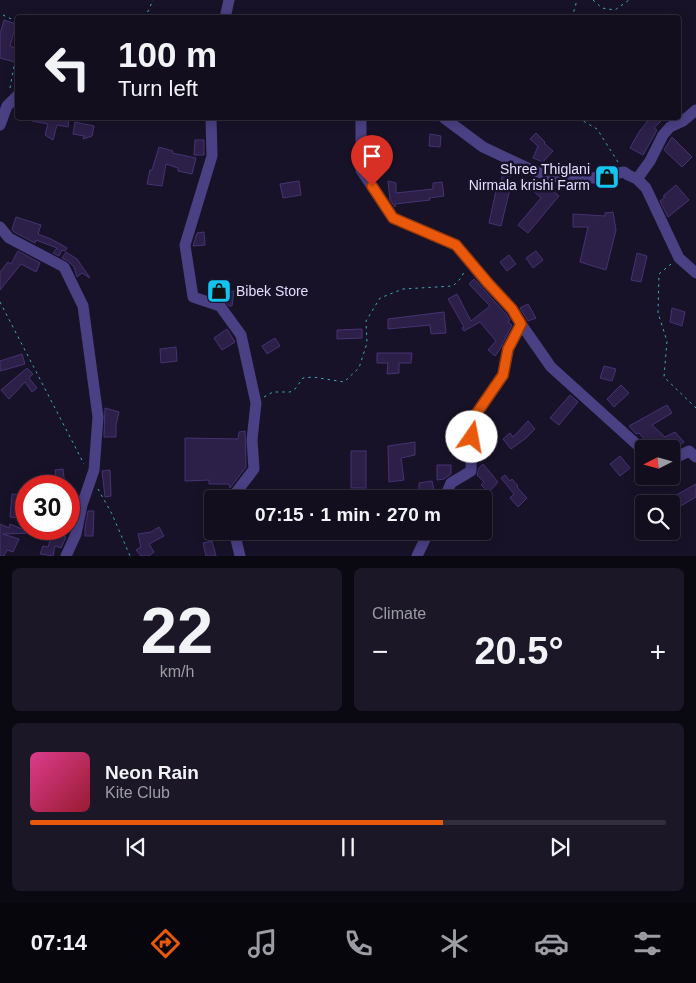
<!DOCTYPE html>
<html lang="en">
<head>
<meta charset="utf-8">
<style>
  body { margin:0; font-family:Helvetica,sans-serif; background:#1b1727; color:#f1f3f6; height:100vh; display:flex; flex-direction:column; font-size:19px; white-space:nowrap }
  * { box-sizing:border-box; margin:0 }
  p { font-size:16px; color:#9c9ca4 }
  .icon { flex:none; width:28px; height:28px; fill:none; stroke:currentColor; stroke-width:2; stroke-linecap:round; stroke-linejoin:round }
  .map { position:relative; height:556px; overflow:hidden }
  .drawer { display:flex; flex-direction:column; gap:12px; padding:12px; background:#0a0810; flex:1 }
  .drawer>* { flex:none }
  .hud { position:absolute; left:15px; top:15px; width:666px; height:105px; border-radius:5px; box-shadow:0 2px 12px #0003,0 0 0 1px #312e3c; background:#120e1e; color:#f1f3f6; overflow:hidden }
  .needle { width:32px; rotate:264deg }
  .controls { position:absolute; left:635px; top:440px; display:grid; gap:10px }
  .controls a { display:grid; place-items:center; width:45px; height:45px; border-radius:5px; background:#120e1e; box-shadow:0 2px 12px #0003,0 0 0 1px #312e3c; font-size:25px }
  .speed { position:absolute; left:15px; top:475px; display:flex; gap:10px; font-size:25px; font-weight:700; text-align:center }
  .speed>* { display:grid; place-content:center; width:65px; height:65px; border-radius:50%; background:#120e1e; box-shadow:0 2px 12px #0003,0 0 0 1px #312e3c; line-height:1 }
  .speed .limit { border:8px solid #d22; background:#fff; color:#111 }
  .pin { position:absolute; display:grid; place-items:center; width:42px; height:42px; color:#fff; margin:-51px -21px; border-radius:50% 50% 50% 0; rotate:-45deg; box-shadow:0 0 5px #0007 }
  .pin .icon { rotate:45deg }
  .me { position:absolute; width:55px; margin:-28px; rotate:12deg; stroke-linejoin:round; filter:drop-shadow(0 0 4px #0008) }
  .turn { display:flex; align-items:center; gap:18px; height:105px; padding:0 20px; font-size:22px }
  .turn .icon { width:65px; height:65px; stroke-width:2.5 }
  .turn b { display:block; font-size:35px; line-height:42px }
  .big { font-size:38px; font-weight:800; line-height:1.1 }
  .drawer .widget { flex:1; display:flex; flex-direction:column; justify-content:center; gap:8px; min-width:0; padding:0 18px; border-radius:8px; background:#1b1727 }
  .drawer .dial { align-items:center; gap:0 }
  .dial b { font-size:65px; line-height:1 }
  .song { display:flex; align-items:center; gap:15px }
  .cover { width:60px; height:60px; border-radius:8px; background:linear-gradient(135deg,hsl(330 70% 55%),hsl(350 70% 35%)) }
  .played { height:5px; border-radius:2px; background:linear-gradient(90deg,#ea580c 65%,#312e3c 65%) }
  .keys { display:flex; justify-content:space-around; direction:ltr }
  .heat { display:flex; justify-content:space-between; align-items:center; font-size:28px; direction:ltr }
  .drawer .tiles { flex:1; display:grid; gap:12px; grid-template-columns:1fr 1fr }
  .widget:last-child { grid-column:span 2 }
  .trip { position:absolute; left:204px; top:490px; width:288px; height:50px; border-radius:5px; background:#120e1e; box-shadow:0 2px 12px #0003,0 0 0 1px #312e3c; font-weight:800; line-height:50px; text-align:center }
  .tabs { display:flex; height:80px; justify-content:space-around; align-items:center; background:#07060c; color:#9c9ca4 }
  .tabs .icon { width:35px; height:35px }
  .tabs .on { color:#ea580c }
  .tabs b { font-size:22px; color:#f1f3f6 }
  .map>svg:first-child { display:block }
  .building { fill:#2c1f48; stroke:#463373 }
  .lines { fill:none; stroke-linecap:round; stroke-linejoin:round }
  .path { stroke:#38aeb4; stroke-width:1; stroke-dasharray:2.5 4; stroke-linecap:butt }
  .minor { stroke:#4a4084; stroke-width:11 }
  .route-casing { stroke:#983908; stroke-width:12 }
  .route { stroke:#ea580c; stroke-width:9 }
  .labels { text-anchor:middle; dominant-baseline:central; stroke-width:5; stroke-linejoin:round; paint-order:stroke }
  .poi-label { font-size:14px; fill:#e3dcfd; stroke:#181228; text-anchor:end }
</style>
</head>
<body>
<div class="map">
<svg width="696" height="556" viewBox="0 0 696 556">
  <rect width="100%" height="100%" fill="#181228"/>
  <g class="building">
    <path d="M4,20L16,24L10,46L18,49V63L0,58V34Z"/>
    <path d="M32,118H69L68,127L57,125L53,140L45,135L48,124L32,121Z"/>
    <path d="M650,118H664L654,128L657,130L643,155L630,148L639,132Z"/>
    <path d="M75,122L94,126L92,136L83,139L84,136L73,134Z"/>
    <path d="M536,133L545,142L544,143L553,151L543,162L533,158L538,146L530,139Z"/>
    <path d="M430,134L441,136L440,147L429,146Z"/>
    <path d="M672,137L692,157L682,167L664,150Z"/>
    <path d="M195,140H204V155H194Z"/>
    <path d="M159,147L173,151L172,153L196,158L192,174L178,171V168L166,164L162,186L147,184L150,170H152Z"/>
    <path d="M505,168L512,171L506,188L510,189L501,226L489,223L497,186H499Z"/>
    <path d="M537,180L541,181L559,196L528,233L518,225L541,198L530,188Z"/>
    <path d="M299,181L301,195L283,198L280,184Z"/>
    <path d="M388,181L396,183V193L433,189V183L442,182L444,196L429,198L430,200L395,204V207L390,200Z"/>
    <path d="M676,185L689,200L668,217L660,201L665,197L663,196Z"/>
    <path d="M613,212L616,230L606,270L580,262L588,227H573V214L605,216V213Z"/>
    <path d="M16,217L41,225L38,234L51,239L67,248L65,251L62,250L59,256L53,253L57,248L36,240L35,243L14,232L12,229Z"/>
    <path d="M204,232L205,245L193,246L197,233Z"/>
    <path d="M18,251L40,263L36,272L21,264L0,290V272L8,262L11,264Z"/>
    <path d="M536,251L543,260L533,268L526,258Z"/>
    <path d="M66,252L77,259L90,278L82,273L77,277L74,267L68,261L62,258Z"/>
    <path d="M637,253L647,256L641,282L631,280Z"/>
    <path d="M509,255L516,264L507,271L500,262Z"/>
    <path d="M474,279L506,314L510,320L508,322L512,325L500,349L495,356L488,350L496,341L480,322L464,331L462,328L464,327L448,299L457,294L471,321L490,306L469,284Z"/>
    <path d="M211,288H223L222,294L234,291L232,306H229L224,300L210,295Z"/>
    <path d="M528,304L536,318L528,321L520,308Z"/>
    <path d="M672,308L685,312L682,326L670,322Z"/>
    <path d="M444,312L446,333L431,334L430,325L388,329V319Z"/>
    <path d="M227,329L235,342L222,350L214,338Z"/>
    <path d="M362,329V338L337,339V330Z"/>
    <path d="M275,338L280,346L267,354L262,346Z"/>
    <path d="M176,347L177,361L161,363L160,349Z"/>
    <path d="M377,353H412L411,363H399V373L387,374L388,363H377Z"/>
    <path d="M22,354L25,364L0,371V361Z"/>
    <path d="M604,366L616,369L612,381L600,378Z"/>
    <path d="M27,368L33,374L29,378L37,388L32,392L25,382L9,399L1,390Z"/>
    <path d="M621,385L629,393L614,407L607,399Z"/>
    <path d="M570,395L578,402L559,425L550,418Z"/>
    <path d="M667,405L672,413L652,425L665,437L675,432L684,442L675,449H653L639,433L636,434L629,426Z"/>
    <path d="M105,408L119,412L116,425V437H104Z"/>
    <path d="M528,421L535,429L526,438L511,449L503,439L510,433L513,437Z"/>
    <path d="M245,431L246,467L230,488L229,484H209V480L185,481V438L238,439L239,432Z"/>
    <path d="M415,442V455L401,458L404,480L389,482L388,446Z"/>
    <rect x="351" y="451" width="15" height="37"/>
    <path d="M620,456L630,468L620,476L610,464Z"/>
    <path d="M483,464L498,482L489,492L481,485L484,482L477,475L479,468Z"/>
    <path d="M437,465H451V474L444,479L437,480Z"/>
    <path d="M63,469L65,486H57L55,470Z"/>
    <path d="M110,470L111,496L105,497L102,471Z"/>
    <path d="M505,475L510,481L512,479L518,486L517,487L527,498L518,507L510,498L514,494L501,478Z"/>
    <path d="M432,481L435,495L419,499V483Z"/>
    <path d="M696,484V497L679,507L680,509L671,514V504H660Z"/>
    <path d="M12,494L24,495L21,518L10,517Z"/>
    <path d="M88,511H94L93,536H85V528Z"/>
    <path d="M0,524L9,528L10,524L32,533L3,534L19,539L13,552L7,550L4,556H0Z"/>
    <path d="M159,527L164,536L149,544L154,552L149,556H141L136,550L141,547L138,534L151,532Z"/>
    <path d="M388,531H415L411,539L388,534Z"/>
    <path d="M53,532L66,537L61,548L55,546L53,556L40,554L43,546L48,547Z"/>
    <path d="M212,541L216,556H206L203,543Z"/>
  </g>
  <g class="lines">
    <g class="path">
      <path d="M593,0L602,8L615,10L629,0"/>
      <path d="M3,15L18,22"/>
      <path d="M145,18L153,0"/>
      <path d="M572,18L577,0"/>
      <path d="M10,88L18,44"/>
      <path d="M578,118L597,129L618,162"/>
      <path d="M671,264L659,274L658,313L667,341L664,377L696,408"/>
      <path d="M0,302L84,464"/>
      <path d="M264,397L273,392H290L295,389L303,378L313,377L344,382L359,368L367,343L366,321L380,298L403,289L453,286L461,278L465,270"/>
      <path d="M98,489L112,514L130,556"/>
    </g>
    <g class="minor">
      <path d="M225,18L229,0"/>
      <path d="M211,118L212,156L185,245L193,297L220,306L241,335L256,403L252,440L254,469L231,499"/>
      <path d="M361,118V170L393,218L456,245L487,283L512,309L521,324L508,349L503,375L472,420L471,471L451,483L444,499"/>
      <path d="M444,118L483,147L534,171L568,180L593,178L624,172L628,175L637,179L646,188L679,258L696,273"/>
      <path d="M0,125L7,106L18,95"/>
      <path d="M637,179L650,161L663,135L670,127L683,121L696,110"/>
      <path d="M0,227L9,238L64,267L83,306L98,417L94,470L82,505L76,534L66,556"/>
      <path d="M521,324L551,367L644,451"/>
      <path d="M671,460L689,451L696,457"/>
      <path d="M234,531L240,556"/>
      <path d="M417,556L429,531"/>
    </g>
  </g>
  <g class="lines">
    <defs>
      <path id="route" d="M372,186L393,218L456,245L488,283L512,309L521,324L508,349L503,375L472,420V437"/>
    </defs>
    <use href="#route" class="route-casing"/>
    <use href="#route" class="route"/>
  </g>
  <defs>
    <symbol id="shop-square" viewBox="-11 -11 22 22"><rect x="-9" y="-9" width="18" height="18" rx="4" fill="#14c3f0" stroke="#181228"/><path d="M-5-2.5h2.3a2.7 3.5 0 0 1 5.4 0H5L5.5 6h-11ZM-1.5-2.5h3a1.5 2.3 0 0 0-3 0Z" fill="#111"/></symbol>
  </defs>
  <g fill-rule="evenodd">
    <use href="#shop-square" x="593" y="163" width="28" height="28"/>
    <use href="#shop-square" x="205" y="277" width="28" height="28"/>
  </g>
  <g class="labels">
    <g class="poi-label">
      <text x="590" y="169">Shree Thiglani<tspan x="590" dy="16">Nirmala krishi Farm</tspan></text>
      <text x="236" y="291" text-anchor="start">Bibek Store</text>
    </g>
  </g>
</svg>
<div class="controls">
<a><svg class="needle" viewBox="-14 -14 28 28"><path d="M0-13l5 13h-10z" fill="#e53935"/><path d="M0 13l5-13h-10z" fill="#9c9ca4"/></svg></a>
<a><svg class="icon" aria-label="search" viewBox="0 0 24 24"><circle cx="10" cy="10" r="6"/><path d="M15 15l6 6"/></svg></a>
</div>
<div class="speed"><div class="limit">30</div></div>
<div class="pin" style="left:372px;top:186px;background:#d93025"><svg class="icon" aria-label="arrive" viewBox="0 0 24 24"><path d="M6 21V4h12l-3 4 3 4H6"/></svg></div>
<svg class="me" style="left:472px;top:437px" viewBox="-20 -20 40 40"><circle r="19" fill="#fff"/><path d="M0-13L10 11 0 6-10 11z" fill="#ea580c"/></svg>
<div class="trip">07:15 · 1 min · 270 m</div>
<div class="hud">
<div class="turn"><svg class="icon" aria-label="left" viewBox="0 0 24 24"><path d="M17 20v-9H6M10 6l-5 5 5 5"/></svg><div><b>100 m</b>Turn left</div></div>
</div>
</div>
<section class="drawer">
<div class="tiles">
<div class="widget dial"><b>22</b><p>km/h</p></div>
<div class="widget"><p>Climate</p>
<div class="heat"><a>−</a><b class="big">20.5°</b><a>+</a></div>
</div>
<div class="widget">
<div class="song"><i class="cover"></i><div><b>Neon Rain</b><p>Kite Club</p></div></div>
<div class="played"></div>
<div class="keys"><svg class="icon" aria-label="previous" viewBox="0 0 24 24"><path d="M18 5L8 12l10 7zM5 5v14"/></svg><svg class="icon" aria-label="pause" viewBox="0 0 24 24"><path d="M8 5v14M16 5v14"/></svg><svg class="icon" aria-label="next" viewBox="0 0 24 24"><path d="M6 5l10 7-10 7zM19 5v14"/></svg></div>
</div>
</div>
</section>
<nav class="tabs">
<b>07:14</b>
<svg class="icon on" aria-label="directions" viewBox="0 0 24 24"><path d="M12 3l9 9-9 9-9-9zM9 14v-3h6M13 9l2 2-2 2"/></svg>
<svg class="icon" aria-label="music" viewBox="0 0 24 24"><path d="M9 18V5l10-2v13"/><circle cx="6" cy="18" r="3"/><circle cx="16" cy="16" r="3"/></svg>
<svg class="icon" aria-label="phone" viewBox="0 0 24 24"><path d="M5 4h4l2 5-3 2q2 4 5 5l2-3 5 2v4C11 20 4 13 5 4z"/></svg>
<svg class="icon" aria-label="climate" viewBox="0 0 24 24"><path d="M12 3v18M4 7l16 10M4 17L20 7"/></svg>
<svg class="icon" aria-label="car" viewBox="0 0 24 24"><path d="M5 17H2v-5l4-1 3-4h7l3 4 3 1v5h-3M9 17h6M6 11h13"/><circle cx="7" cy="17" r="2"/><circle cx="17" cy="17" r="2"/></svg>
<svg class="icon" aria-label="filters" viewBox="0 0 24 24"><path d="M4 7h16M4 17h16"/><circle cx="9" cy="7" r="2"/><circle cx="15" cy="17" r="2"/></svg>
</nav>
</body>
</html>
